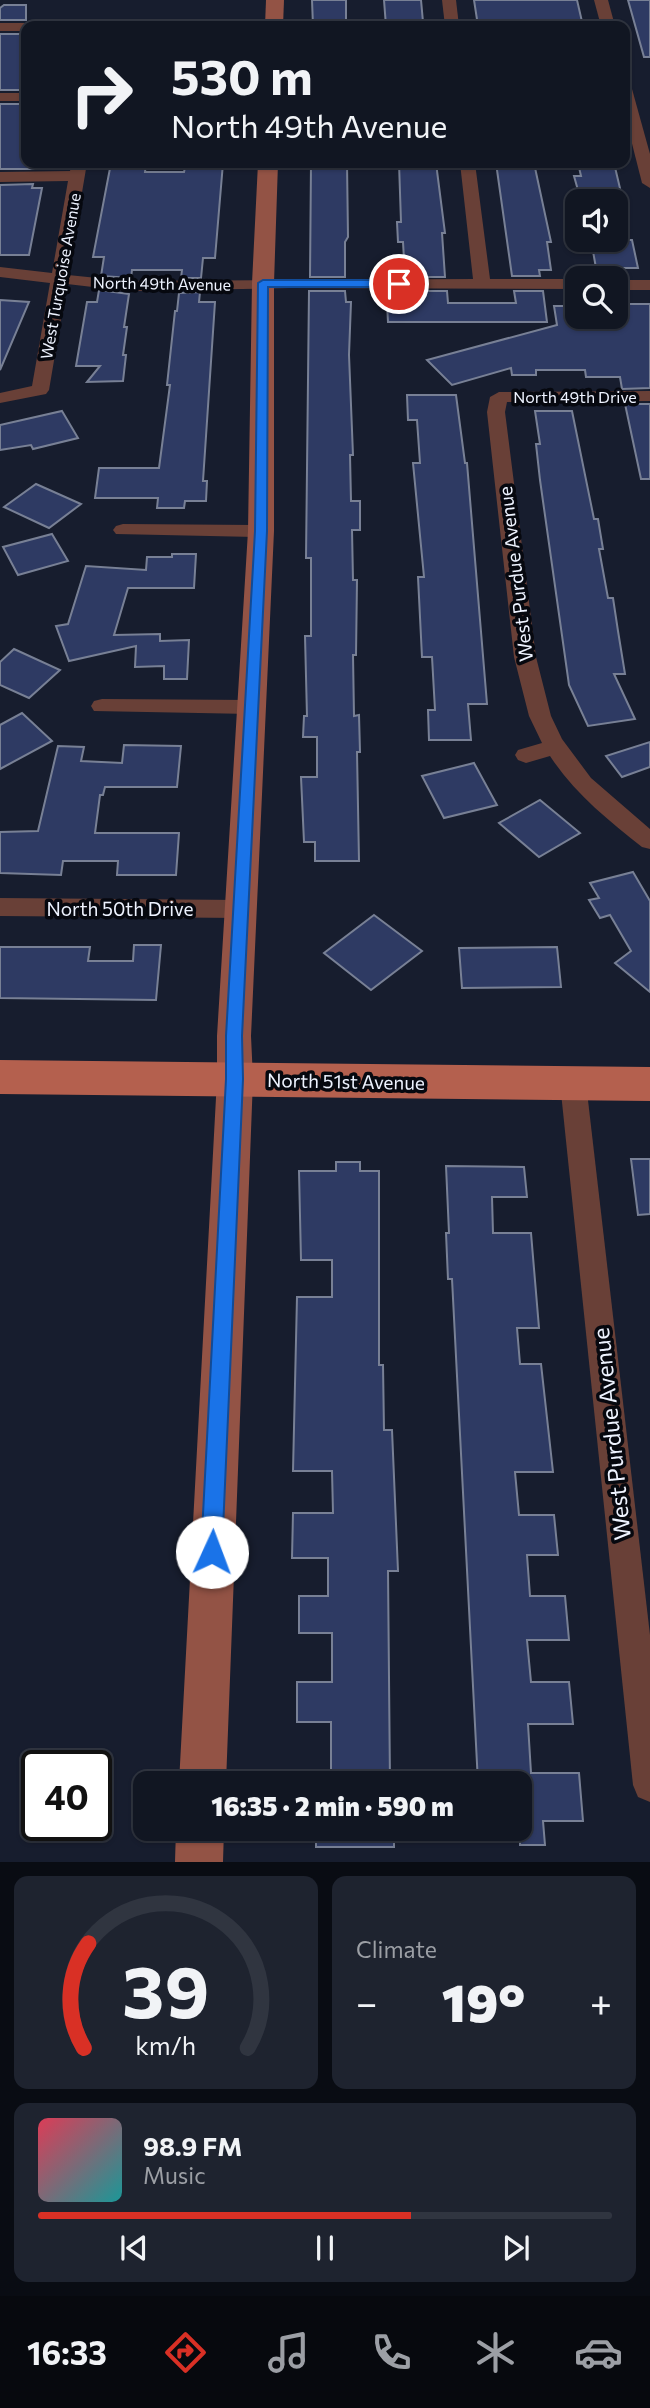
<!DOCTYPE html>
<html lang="en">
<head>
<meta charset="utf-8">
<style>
  body { margin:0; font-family:Commissioner,sans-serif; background:#1e232f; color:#f1f3f6; height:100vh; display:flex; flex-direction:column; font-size:26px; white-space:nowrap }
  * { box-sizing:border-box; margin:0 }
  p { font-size:23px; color:#9c9fa5 }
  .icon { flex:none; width:38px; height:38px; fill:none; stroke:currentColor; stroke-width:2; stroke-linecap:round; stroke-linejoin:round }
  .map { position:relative; height:1862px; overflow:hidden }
  .drawer { display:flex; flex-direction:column; gap:14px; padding:14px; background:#090c13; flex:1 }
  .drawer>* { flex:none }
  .hud { position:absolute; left:21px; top:21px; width:609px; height:147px; border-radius:14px; box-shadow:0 2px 5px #0004,0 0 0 2px #303540; background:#111622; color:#f1f3f6; overflow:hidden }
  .tools { position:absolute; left:565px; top:189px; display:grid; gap:14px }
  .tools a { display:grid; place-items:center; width:63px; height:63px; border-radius:14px; background:#111622; box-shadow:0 2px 5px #0004,0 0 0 2px #303540; font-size:35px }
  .speed { position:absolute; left:21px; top:1750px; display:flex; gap:14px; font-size:35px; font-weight:700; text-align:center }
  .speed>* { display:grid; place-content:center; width:91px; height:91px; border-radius:50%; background:#111622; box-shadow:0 2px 5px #0004,0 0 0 2px #303540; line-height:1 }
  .speed .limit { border:4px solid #111; border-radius:10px; background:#fff; color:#111 }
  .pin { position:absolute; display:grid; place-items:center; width:60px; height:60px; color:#fff; margin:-30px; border:4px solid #fff; border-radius:50%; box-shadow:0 2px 7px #0007 }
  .me { position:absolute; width:77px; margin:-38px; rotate:2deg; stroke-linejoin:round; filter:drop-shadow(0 0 5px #0008) }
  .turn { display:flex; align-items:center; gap:24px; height:147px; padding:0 35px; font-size:32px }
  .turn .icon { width:91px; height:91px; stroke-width:2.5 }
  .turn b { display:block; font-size:49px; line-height:60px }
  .big { font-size:52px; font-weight:800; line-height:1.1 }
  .drawer .tile { flex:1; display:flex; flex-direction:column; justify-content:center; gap:10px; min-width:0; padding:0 24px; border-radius:14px; background:#1e232f }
  .drawer .dial { align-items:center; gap:0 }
  .dial svg { height:182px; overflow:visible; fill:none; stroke:#303540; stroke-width:7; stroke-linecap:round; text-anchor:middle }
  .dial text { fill:#f1f3f6; stroke:none }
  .song { display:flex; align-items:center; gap:21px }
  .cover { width:84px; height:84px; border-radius:10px; background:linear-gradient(135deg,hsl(350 70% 55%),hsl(180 70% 35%)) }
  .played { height:7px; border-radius:4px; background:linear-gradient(90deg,#d93025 65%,#303540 65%) }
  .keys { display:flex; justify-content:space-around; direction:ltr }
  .heat { display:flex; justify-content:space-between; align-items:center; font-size:38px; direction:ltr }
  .drawer .tiles { flex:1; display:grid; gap:14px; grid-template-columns:1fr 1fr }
  .tile:last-child { grid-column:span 2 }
  .trip { position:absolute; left:133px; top:1771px; width:399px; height:70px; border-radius:14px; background:#111622; box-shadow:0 2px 5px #0004,0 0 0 2px #303540; font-weight:800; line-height:70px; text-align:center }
  .tab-bar { display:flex; height:112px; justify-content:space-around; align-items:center; background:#07090e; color:#9c9fa5 }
  .tab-bar .icon { width:49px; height:49px }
  .tab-bar .on { color:#d93025 }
  .tab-bar b { font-size:32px; color:#f1f3f6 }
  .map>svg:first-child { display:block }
  .building { fill:#2e3a63; stroke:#788095; stroke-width:2 }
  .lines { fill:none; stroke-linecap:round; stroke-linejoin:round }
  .street { fill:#694037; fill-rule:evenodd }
  .secondary { fill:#935345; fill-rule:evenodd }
  .primary { fill:#b4604e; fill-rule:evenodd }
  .route { fill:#1a73e8; stroke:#114b97; stroke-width:2 }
  .labels { text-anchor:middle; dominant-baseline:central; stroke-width:7; stroke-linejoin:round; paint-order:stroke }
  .far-street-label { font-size:16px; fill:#eef3ff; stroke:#06080f }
  .street-label { font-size:19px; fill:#eef3ff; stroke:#06080f }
  .near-street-label { font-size:23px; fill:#eef3ff; stroke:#06080f }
</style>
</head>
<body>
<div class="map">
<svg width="650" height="1862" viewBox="0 0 650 1862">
  <rect width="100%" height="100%" fill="#171d2e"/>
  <g class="building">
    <path d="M312,0H346V23L344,26H313Z"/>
    <path d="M384,0H421L423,22H416V26H386Z"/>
    <path d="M474,0H577L583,26H478Z"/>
    <path d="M628,0H650V57H644Z"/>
    <path d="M4,5H26V20H0V8Z"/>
    <rect x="0" y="34" width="26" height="56"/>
    <path d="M0,104H26V163H38L37,169H0Z"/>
    <path d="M111,163H146L145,172H184L186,163H223L215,258H203L201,278H181L182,270H132L131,278L101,276L104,257H93Z"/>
    <path d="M311,163H347L348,237L345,242V277H310Z"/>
    <path d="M399,163H436L445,233H442L445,277H405L403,242H398L397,222H401Z"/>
    <path d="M496,163H534L551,242H547L551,270H539L540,276H512Z"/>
    <path d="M578,163H614L623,201H581L574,176H581Z"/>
    <path d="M33,184L32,188H42L29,255H0V185Z"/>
    <path d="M591,240H632L638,268H596Z"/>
    <path d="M99,290L129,294L124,327H127L123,355H126L123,381L87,382L100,366H76L87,302H97Z"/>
    <path d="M309,291H345L346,302H351L349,355L353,455H350L351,501H360V530H352L353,580H357L356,655H353L354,716L359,715L360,752H357L359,861H315V842H304L301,777H317V737H303L304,716H307L305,636H311V558H306Z"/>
    <path d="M406,291H447L448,303H516L514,291H543L547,322H388L387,303H407Z"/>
    <path d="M200,292L199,302H215L203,481H207L206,501H185L184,508H157L158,498H95L99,468H159L170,385H167L175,311H177L179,293Z"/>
    <path d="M0,300L29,302L0,370Z"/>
    <path d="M616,304H650V388L622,389L620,377H586L585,370H536V375H512L511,368L452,385L427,360L557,325L554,306H578V317H616Z"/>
    <path d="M407,395H456L465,463H467L487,704H468L471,740H429L428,710H435L432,657H422L418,577H424L413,463H420L417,420H408Z"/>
    <path d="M625,404H650V479H641Z"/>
    <path d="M62,411L78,438L33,449L31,445L0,450V425Z"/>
    <path d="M535,411H572L594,519H598L603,549H599L608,598H613L618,631L625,674H614L635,719L588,726L569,685L540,480L536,444H540Z"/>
    <path d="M36,484L81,504L49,528L4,507Z"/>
    <path d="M52,534L68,561L18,575L3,547Z"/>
    <path d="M172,554H196L194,588H128L114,635L160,634V641L189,640L187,679H164V666L135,667L136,646L69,661L56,626L68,624L86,566L146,570L147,557H172Z"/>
    <path d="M14,649L60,670L29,698L0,685V662Z"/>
    <path d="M22,713L52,741L0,769V725Z"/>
    <path d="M650,742V767L622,777L606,756Z"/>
    <path d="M124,745L181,746L177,787H105L103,795H100L95,833H179L176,875H117L118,861H63L61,875L0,873V832L38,831L58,746L84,747L81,761L122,763Z"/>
    <path d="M474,763L497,805L444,818L422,776Z"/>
    <path d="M540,800L580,833L539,857L499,823Z"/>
    <path d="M633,872L650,901V992L615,963L631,951L610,915L600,918L589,900L599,898L590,883Z"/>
    <path d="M374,915L422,951L371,990L324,953Z"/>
    <path d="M134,945H161L156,1000L0,998V947H90L88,961H133Z"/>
    <path d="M557,947L561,987L462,988L459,948Z"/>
    <path d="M631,1159H650V1214L638,1215Z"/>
    <path d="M336,1162H360V1171H379V1365H383L384,1430H392L398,1571H388L390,1783H331V1722H297V1682H332V1633H299V1596H328V1558H292L293,1513H333L332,1471H293L297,1297H332V1260H301L299,1171H336Z"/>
    <path d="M446,1166L524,1167L527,1197H492L493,1233H531L539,1328H517L520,1364H541L553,1472H515L519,1515H554L558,1555H527L530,1596H565L569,1640H527L531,1682H569L573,1724H528L531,1773H579L583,1821H543L545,1845H520V1783H478L452,1279H448L446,1233H449Z"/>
    <rect x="316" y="1829" width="78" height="18"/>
  </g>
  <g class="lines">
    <g class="street">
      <path d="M442,0H456L459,26H445Z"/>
      <path d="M594,0H608L615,26H601Z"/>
      <path d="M0,23H26L32,26H26V31H0Z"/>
      <path d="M625,85L632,89L650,154V188L642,183L625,116Z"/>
      <rect x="0" y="93" width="26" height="8"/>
      <path d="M72,163H87L68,275L127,281L473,279L460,163H475L490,279H578V289L290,288L127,291L67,284L49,390L46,394L0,403V393L32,386L50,283L0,277V267L52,273L68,181L0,182V172L70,171Z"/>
      <rect x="616" y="280" width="34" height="10"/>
      <path d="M650,391V401L507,402L505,412L536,657L551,716L562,739L591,778L650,829V849L642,847C608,820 574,793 550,756L526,763L518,760L515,755L518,750L542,743L529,716L514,657L487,412L490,397L499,392Z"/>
      <path d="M123,524L261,525L268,527L271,531L268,535L261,537L116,534L113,530L116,526Z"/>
      <path d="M102,699L251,700L259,702L262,707L259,712L251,714L94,711L91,706L94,701Z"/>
      <path d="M0,898L241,900L250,903L253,909L250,915L241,918L0,916Z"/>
      <path d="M573,1072L582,1075L586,1083L650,1635V1802L638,1797L633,1785L560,1083L564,1075Z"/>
    </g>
    <g class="secondary">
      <path d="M266,0H284L283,26H265Z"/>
      <path d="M258,163H278L274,283V531L251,1036L253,1079L226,1783H179L217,1079V1036L248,531L252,283Z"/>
      <path d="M176,1829H224L223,1862H175Z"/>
    </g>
    <path class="primary" d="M0,1060L650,1067V1101L0,1094Z"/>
  </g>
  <path class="route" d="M263,280H399L405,284L399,287H268L267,531L242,1036L243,1079L222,1552L219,1559L212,1562L204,1559L201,1552L226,1079V1036L255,531L258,283Z"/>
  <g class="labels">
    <g class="far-street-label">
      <text transform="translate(60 276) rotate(-80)">West Turquoise Avenue</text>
      <text transform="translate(162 283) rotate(1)">North 49th Avenue</text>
      <text x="575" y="396">North 49th Drive</text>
    </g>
    <g class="street-label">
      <text transform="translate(515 574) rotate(-97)">West Purdue Avenue</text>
      <text x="120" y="908">North 50th Drive</text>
      <text transform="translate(346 1081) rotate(1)">North 51st Avenue</text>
    </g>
    <g class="near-street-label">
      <text transform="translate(611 1434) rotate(-96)">West Purdue Avenue</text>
    </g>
  </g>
</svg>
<div class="tools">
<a><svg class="icon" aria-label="sound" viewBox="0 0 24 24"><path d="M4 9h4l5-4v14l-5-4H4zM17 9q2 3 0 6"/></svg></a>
<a><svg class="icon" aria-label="search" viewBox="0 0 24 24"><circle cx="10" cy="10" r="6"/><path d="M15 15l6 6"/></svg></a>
</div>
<div class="speed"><div class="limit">40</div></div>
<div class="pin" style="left:399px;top:284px;background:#d93025"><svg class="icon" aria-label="arrive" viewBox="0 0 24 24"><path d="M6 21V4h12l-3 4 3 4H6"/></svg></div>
<svg class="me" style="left:212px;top:1552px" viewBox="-20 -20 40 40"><circle r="19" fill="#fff"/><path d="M0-13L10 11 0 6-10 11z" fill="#1a73e8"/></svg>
<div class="trip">16:35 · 2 min · 590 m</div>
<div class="hud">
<div class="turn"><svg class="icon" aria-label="right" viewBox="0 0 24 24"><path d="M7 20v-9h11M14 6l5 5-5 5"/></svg><div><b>530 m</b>North 49th Avenue</div></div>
</div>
</div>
<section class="drawer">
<div class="tiles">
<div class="tile dial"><svg viewBox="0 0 100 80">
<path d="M14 69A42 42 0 1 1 86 69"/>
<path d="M14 69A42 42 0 0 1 16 23" stroke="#d93025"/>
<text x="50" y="56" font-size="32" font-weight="700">39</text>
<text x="50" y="72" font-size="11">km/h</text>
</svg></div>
<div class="tile"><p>Climate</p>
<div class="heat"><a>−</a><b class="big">19°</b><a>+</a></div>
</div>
<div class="tile">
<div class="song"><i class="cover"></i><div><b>98.9 FM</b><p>Music</p></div></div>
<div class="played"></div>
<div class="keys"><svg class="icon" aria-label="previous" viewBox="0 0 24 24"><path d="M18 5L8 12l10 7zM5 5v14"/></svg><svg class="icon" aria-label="pause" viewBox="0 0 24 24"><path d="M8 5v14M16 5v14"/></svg><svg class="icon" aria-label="next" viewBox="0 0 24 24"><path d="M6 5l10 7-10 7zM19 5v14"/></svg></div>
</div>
</div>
</section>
<nav class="tab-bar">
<b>16:33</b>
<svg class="icon on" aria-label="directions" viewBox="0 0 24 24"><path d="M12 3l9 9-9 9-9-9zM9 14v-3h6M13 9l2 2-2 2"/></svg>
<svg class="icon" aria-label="music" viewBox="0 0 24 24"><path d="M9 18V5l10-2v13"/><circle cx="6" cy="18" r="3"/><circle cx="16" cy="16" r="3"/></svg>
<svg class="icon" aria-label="phone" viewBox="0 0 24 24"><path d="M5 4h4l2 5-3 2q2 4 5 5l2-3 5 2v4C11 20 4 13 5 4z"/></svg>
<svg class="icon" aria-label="climate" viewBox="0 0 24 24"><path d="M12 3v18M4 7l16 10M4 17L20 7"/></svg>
<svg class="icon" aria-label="car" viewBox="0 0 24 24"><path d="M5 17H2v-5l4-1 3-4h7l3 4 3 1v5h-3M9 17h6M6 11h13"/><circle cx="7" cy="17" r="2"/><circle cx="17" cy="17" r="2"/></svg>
</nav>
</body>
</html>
